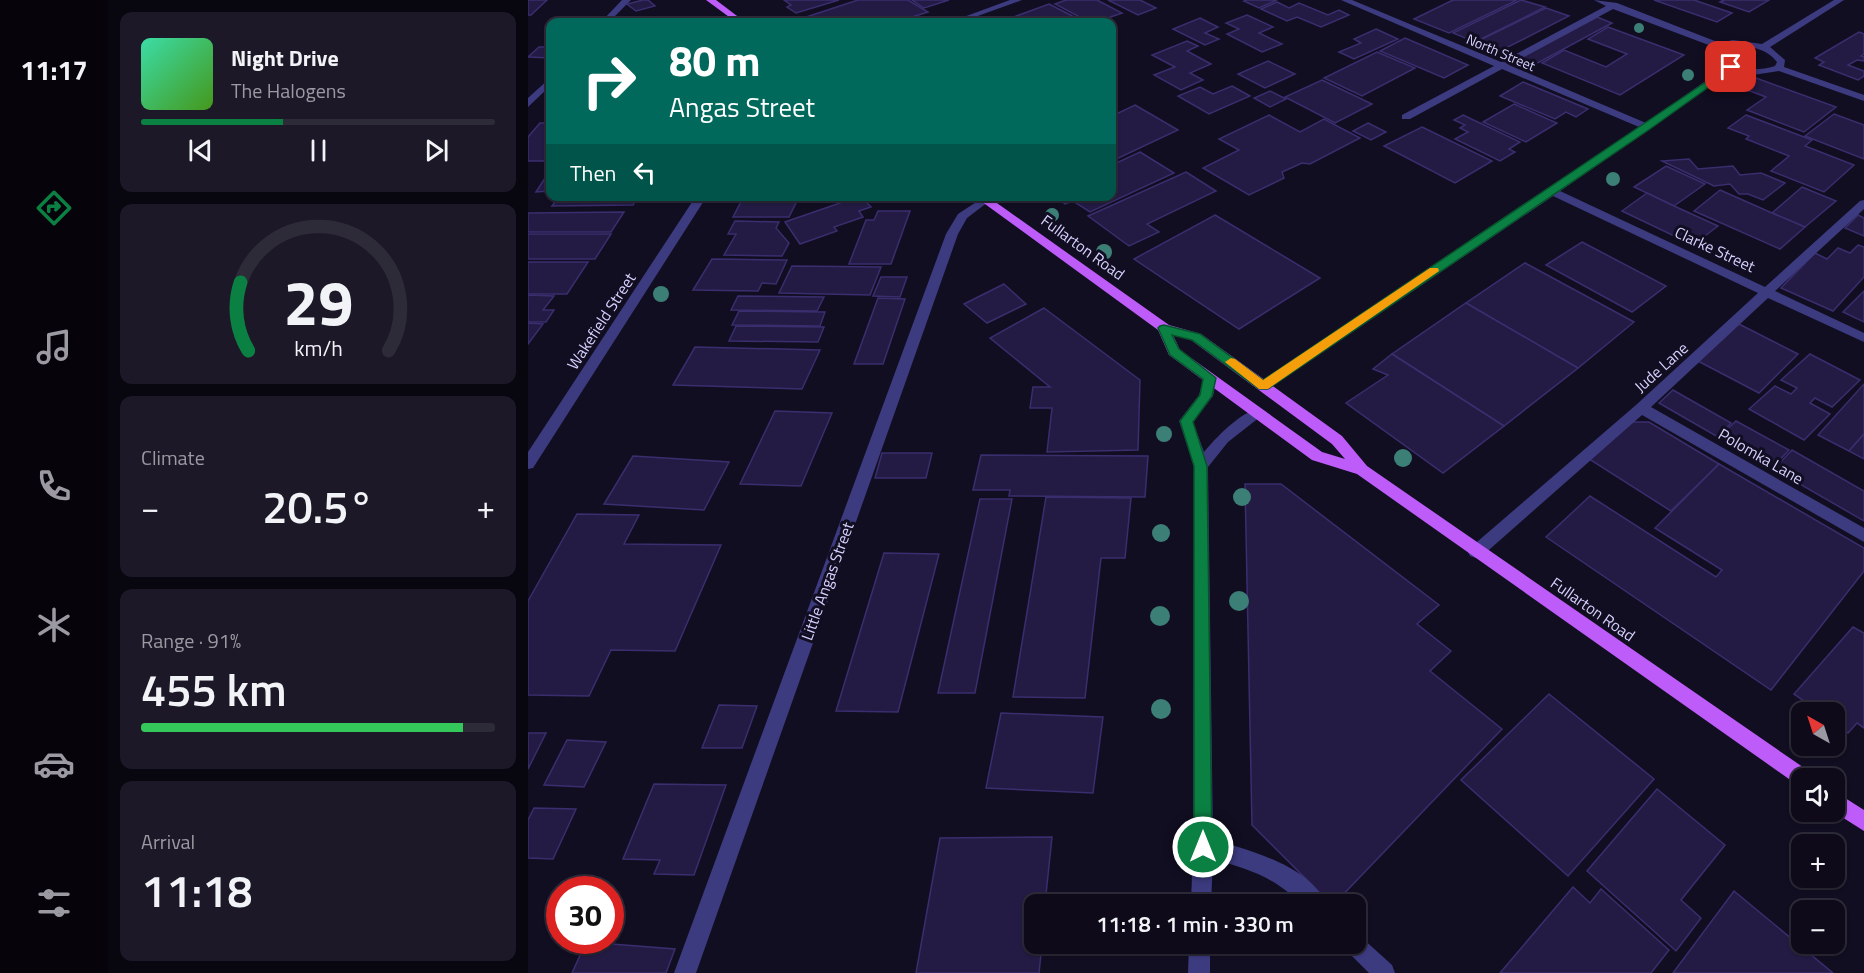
<!DOCTYPE html>
<html lang="en">
<head>
<meta charset="utf-8">
<style>
  body { margin:0; font-family:"Titillium Web",sans-serif; background:#1c1827; color:#f1f3f6; height:100vh; display:flex; flex-direction:column; font-size:22px; white-space:nowrap }
  * { box-sizing:border-box; margin:0 }
  p { font-size:20px; color:#9b9aa2 }
  .icon { flex:none; width:33px; height:33px; fill:none; stroke:currentColor; stroke-width:2; stroke-linecap:round; stroke-linejoin:round }
  .map { position:relative; flex:1; overflow:hidden }
  .sheet { display:flex; flex-direction:column; gap:12px; padding:12px; background:#08060e; width:420px }
  .sheet>* { flex:none }
  .banner { position:absolute; left:18px; top:18px; width:570px; height:183px; border-radius:12px; box-shadow:0 2px 4px #0004,0 0 0 2px #2e2b39; background:#00695c; color:#fff; overflow:hidden }
  .needle { width:39px; rotate:321deg }
  .controls { position:absolute; left:1263px; top:702px; display:grid; gap:12px }
  .controls a { display:grid; place-items:center; width:54px; height:54px; border-radius:12px; background:#0e0a1a; box-shadow:0 2px 4px #0004,0 0 0 2px #2e2b39; font-size:30px }
  .speed { position:absolute; left:18px; top:876px; display:flex; gap:12px; font-size:30px; font-weight:700; text-align:center }
  .speed>* { display:grid; place-content:center; width:78px; height:78px; border-radius:50%; background:#0e0a1a; box-shadow:0 2px 4px #0004,0 0 0 2px #2e2b39; line-height:1 }
  .speed .limit { border:9px solid #d22; background:#fff; color:#111 }
  .pin { position:absolute; display:grid; place-items:center; width:51px; height:51px; color:#fff; margin:-26px; border-radius:12px; box-shadow:0 3px 9px #0006 }
  .me { position:absolute; width:66px; margin:-33px; rotate:0deg; stroke-linejoin:round; filter:drop-shadow(0 0 4px #0008) }
  .turn { display:flex; align-items:center; gap:21px; height:126px; padding:0 24px; font-size:27px }
  .turn .icon { width:78px; height:78px; stroke-width:2.5 }
  .turn b { display:block; font-size:42px; line-height:51px }
  .then { display:flex; align-items:center; height:57px; padding:0 24px; background:#0003; gap:12px; font-size:22px }
  .big { font-size:45px; font-weight:600; line-height:1.1 }
  .sheet .widget { flex:1; display:flex; flex-direction:column; justify-content:center; gap:9px; min-width:0; padding:0 21px; border-radius:12px; background:#1c1827 }
  .sheet .dial { align-items:center; gap:0 }
  .dial svg { height:156px; overflow:visible; fill:none; stroke:#2e2b39; stroke-width:7; stroke-linecap:round; text-anchor:middle }
  .dial text { fill:#f1f3f6; stroke:none }
  .song { display:flex; align-items:center; gap:18px }
  .cover { width:72px; height:72px; border-radius:9px; background:linear-gradient(135deg,hsl(160 70% 55%),hsl(100 70% 35%)) }
  .played { height:6px; border-radius:3px; background:linear-gradient(90deg,#0b8043 40%,#2e2b39 40%) }
  .keys { display:flex; justify-content:space-around; direction:ltr }
  .heat { display:flex; justify-content:space-between; align-items:center; font-size:33px; direction:ltr }
  .charge { height:9px; border-radius:4px; background:linear-gradient(90deg,#34c759 91%,#2e2b39 0) }
  .trip { position:absolute; left:496px; top:894px; width:342px; height:60px; border-radius:12px; background:#0e0a1a; box-shadow:0 2px 4px #0004,0 0 0 2px #2e2b39; font-weight:600; line-height:60px; text-align:center }
  main { display:flex; flex:1; min-height:0 }
  .menu { display:flex; flex-direction:column; width:108px; justify-content:space-around; align-items:center; background:#06040a; color:#9b9aa2 }
  .menu .icon { width:42px; height:42px }
  .menu .selected { color:#0b8043 }
  .menu b { font-size:27px; color:#f1f3f6 }
  .map>svg:first-child { display:block }
  .building { fill:#231b43; stroke:#3a2e6e; stroke-width:1.5 }
  .lines { fill:none; stroke-linecap:round; stroke-linejoin:round }
  .minor { fill:#3d3b80; fill-rule:evenodd }
  .major { fill:#be5cfa; fill-rule:evenodd }
  .tree { fill:#3c7f76 }
  .route { fill:#0b8043; stroke:#07532c; stroke-width:1.5 }
  .slow { fill:#f59e0b }
  .labels { text-anchor:middle; dominant-baseline:central; stroke-width:6; stroke-linejoin:round; paint-order:stroke }
  .far-street-label { font-size:14px; fill:#d6d1fe; stroke:#120e22 }
  .street-label { font-size:16px; fill:#d6d1fe; stroke:#120e22 }
</style>
</head>
<body>
<main>
<nav class="menu">
<b>11:17</b>
<svg class="icon selected" aria-label="directions" viewBox="0 0 24 24"><path d="M12 3l9 9-9 9-9-9zM9 14v-3h6M13 9l2 2-2 2"/></svg>
<svg class="icon" aria-label="music" viewBox="0 0 24 24"><path d="M9 18V5l10-2v13"/><circle cx="6" cy="18" r="3"/><circle cx="16" cy="16" r="3"/></svg>
<svg class="icon" aria-label="phone" viewBox="0 0 24 24"><path d="M5 4h4l2 5-3 2q2 4 5 5l2-3 5 2v4C11 20 4 13 5 4z"/></svg>
<svg class="icon" aria-label="climate" viewBox="0 0 24 24"><path d="M12 3v18M4 7l16 10M4 17L20 7"/></svg>
<svg class="icon" aria-label="car" viewBox="0 0 24 24"><path d="M5 17H2v-5l4-1 3-4h7l3 4 3 1v5h-3M9 17h6M6 11h13"/><circle cx="7" cy="17" r="2"/><circle cx="17" cy="17" r="2"/></svg>
<svg class="icon" aria-label="filters" viewBox="0 0 24 24"><path d="M4 7h16M4 17h16"/><circle cx="9" cy="7" r="2"/><circle cx="15" cy="17" r="2"/></svg>
</nav>
<section class="sheet">
<div class="widget">
<div class="song"><i class="cover"></i><div><b>Night Drive</b><p>The Halogens</p></div></div>
<div class="played"></div>
<div class="keys"><svg class="icon" aria-label="previous" viewBox="0 0 24 24"><path d="M18 5L8 12l10 7zM5 5v14"/></svg><svg class="icon" aria-label="pause" viewBox="0 0 24 24"><path d="M8 5v14M16 5v14"/></svg><svg class="icon" aria-label="next" viewBox="0 0 24 24"><path d="M6 5l10 7-10 7zM19 5v14"/></svg></div>
</div>
<div class="widget dial"><svg viewBox="0 0 100 80">
<path d="M14 69A42 42 0 1 1 86 69"/>
<path d="M14 69A42 42 0 0 1 10 34" stroke="#0b8043"/>
<text x="50" y="56" font-size="32" font-weight="700">29</text>
<text x="50" y="72" font-size="11">km/h</text>
</svg></div>
<div class="widget"><p>Climate</p>
<div class="heat"><a>−</a><b class="big">20.5°</b><a>+</a></div>
</div>
<div class="widget"><p>Range · 91%</p><b class="big">455 km</b><div class="charge"></div></div>
<div class="widget"><p>Arrival</p><b class="big">11:18</b></div>
</section>
<div class="map">
<svg width="1336" height="973" viewBox="0 0 1336 973">
  <rect width="100%" height="100%" fill="#120e22"/>
  <g class="building">
    <path d="M0,0H19L3,15H0Z"/>
    <path d="M115,0H120L127,6L108,11L99,4Z"/>
    <path d="M256,0H311L268,13L259,7L263,5Z"/>
    <path d="M330,0H380L400,12L368,22L266,21Z"/>
    <path d="M384,0H421L396,8Z"/>
    <path d="M538,0H569L594,13L568,22H561L527,4Z"/>
    <path d="M580,0H612L628,8L610,15Z"/>
    <path d="M719,0H749L731,8L716,1Z"/>
    <path d="M925,0H989L921,33L886,19Z"/>
    <path d="M993,0L1017,7L947,42L925,33Z"/>
    <path d="M1126,0H1166L1204,13L1189,22Z"/>
    <path d="M1193,0H1241L1221,12L1192,2L1195,1Z"/>
    <path d="M749,2L761,8L771,3L800,15L811,10L821,15L793,27L769,17L759,21L733,9Z"/>
    <path d="M521,4L556,22H472Z"/>
    <path d="M1018,8L1041,16L970,52L948,42Z"/>
    <path d="M719,15L745,27L731,33L754,44L734,52L699,34L711,29L698,23Z"/>
    <path d="M1069,17L1084,23L1004,66L989,60Z"/>
    <path d="M672,18L690,27L677,33L691,39L677,45L645,29Z"/>
    <path d="M1080,27L1156,55L1092,95L1014,63L1036,50L1078,67L1099,54L1060,39Z"/>
    <path d="M848,29L870,39L826,59L811,52L833,43L826,39Z"/>
    <path d="M1331,32L1336,34V54L1333,56L1336,57V61L1329,60L1320,65L1336,71V76L1330,80L1291,65L1296,62L1287,58Z"/>
    <path d="M877,38L940,65L916,78L852,51Z"/>
    <path d="M659,41L670,46L659,51L683,64L662,73L675,80L653,90L626,75L647,67L624,55Z"/>
    <path d="M11,47H22V58L0,57Z"/>
    <path d="M849,52L887,68L834,96L796,78Z"/>
    <path d="M740,61L767,74L737,88L710,74Z"/>
    <path d="M1228,78L1308,107L1276,132L1219,110L1238,97L1214,88Z"/>
    <path d="M794,80L844,104L807,123L757,97Z"/>
    <path d="M995,82L1060,109L1048,117L1038,112L1027,119L972,96Z"/>
    <path d="M704,86L722,96L681,114L650,96L672,87L685,94Z"/>
    <path d="M742,91L758,99L742,107L726,98Z"/>
    <path d="M986,104L1029,123L998,142L955,122Z"/>
    <path d="M607,105L650,130L584,161V116Z"/>
    <path d="M1306,114L1336,125V159L1277,136Z"/>
    <path d="M741,115L772,132L796,119L832,138L782,164L774,163L754,172L756,178L721,195L675,168L711,150L691,139Z"/>
    <path d="M935,115L992,142L981,149L987,152L972,161L927,139L940,132L932,128L937,125L926,120Z"/>
    <path d="M1218,115L1284,140L1277,146L1326,165L1296,192L1243,171L1261,156L1218,139L1221,136L1200,128Z"/>
    <path d="M12,123H22V161H0V137Z"/>
    <path d="M840,123L858,132L843,140L825,131Z"/>
    <path d="M894,127L964,161L927,183L856,146Z"/>
    <path d="M612,152L646,173L562,212L545,201L537,204L526,196H584V165Z"/>
    <path d="M1161,159L1170,169L1205,166L1212,175L1233,173L1257,183L1235,200L1220,194H1211L1202,184L1186,186L1134,161Z"/>
    <path d="M1138,166L1177,184L1146,206L1106,187Z"/>
    <path d="M21,172L22,191L8,192Z"/>
    <path d="M658,172L688,191L619,224L631,232L601,246L560,216Z"/>
    <path d="M1274,187L1308,201L1277,227L1244,213Z"/>
    <path d="M1192,190L1244,213L1277,227L1252,249L1166,211Z"/>
    <path d="M1119,193L1146,206L1190,226L1165,245L1094,211Z"/>
    <path d="M31,196H110L105,205L24,206Z"/>
    <path d="M216,196H279L269,201L261,217H205Z"/>
    <path d="M332,196L343,207L331,211L335,217L306,227L309,231L272,244L257,222Z"/>
    <path d="M350,211H382L363,264H321L338,220H346Z"/>
    <path d="M96,212L83,232H0V213Z"/>
    <path d="M687,215L792,278L711,329L606,259Z"/>
    <path d="M1330,215L1336,218V236L1317,228Z"/>
    <path d="M207,221L251,222L248,228L261,243L254,256L196,255L208,234H200Z"/>
    <path d="M0,234H83L67,259H0Z"/>
    <path d="M1054,242L1138,286L1104,312L1018,265Z"/>
    <path d="M1330,245L1336,247V277L1305,311L1253,288L1287,253L1299,259L1310,248L1322,253Z"/>
    <path d="M184,259L259,260L248,284L234,283L230,291L165,290Z"/>
    <path d="M0,262H60L39,294H0Z"/>
    <path d="M997,263L1106,322L1050,368L938,303Z"/>
    <path d="M264,266L353,267L342,295L251,293Z"/>
    <path d="M353,277H379L372,297L345,296Z"/>
    <path d="M476,284L498,304L459,323L436,304Z"/>
    <path d="M1336,291V322L1315,312Z"/>
    <path d="M0,295L26,296L15,310H26L18,322H0Z"/>
    <path d="M210,296L296,297L289,311L203,310Z"/>
    <path d="M350,298L377,299L355,364H326Z"/>
    <path d="M938,303L1050,368L976,426L864,354Z"/>
    <path d="M516,308L612,380L610,450L519,452L524,408H502L505,387H522L462,338Z"/>
    <path d="M211,311L297,312L292,326L204,325Z"/>
    <path d="M0,323L15,324L0,344Z"/>
    <path d="M1209,323L1270,354L1231,393L1168,360Z"/>
    <path d="M208,326L296,327L290,342L201,341Z"/>
    <path d="M167,347L292,350L274,389L145,385Z"/>
    <path d="M864,354L976,426L915,473L818,403L860,375L845,369Z"/>
    <path d="M1282,354L1332,380L1304,407L1287,398L1282,403L1302,414L1276,440L1221,409L1247,386L1263,394L1269,388L1253,380Z"/>
    <path d="M1336,384V434L1321,451L1290,435Z"/>
    <path d="M1145,390L1203,423L1190,437L1131,403Z"/>
    <path d="M247,411L304,413L273,486L212,484Z"/>
    <path d="M1208,421L1261,450L1245,467L1192,436Z"/>
    <path d="M1104,422H1121L1191,464L1143,511L1061,459Z"/>
    <path d="M1336,434V459L1321,451Z"/>
    <path d="M1264,450L1336,491V521L1246,469Z"/>
    <path d="M354,453H404L398,478H347Z"/>
    <path d="M453,455L620,456L617,497L481,496L482,490H445Z"/>
    <path d="M105,456L201,462L176,510L76,504Z"/>
    <path d="M1191,464L1336,548V571L1243,690L1018,537L1062,496L1188,577L1194,570L1127,528Z"/>
    <path d="M717,484H753L911,605L889,624L923,651L902,671L974,729L806,904H803L724,825Z"/>
    <path d="M518,497L603,498L597,558H573L557,698L485,697Z"/>
    <path d="M452,499H484L447,693H410Z"/>
    <path d="M49,514L111,515L96,544L193,545L147,651L83,650L61,696L0,695V601Z"/>
    <path d="M356,553L411,554L370,712L308,711Z"/>
    <path d="M1325,627L1336,633V728L1329,723L1320,733L1306,723V712H1292L1266,694Z"/>
    <path d="M1021,694L1126,779L1040,876L933,780Z"/>
    <path d="M191,705L229,706L214,748H174Z"/>
    <path d="M473,713L575,717L565,793L458,788Z"/>
    <path d="M0,733H18L0,769Z"/>
    <path d="M39,740L78,742L56,787L16,785Z"/>
    <path d="M126,784L198,785L166,875L126,874L132,860L95,859Z"/>
    <path d="M1129,789L1197,845L1153,900L1173,918L1148,951L1059,871Z"/>
    <path d="M6,808L48,809L25,859L0,858V820Z"/>
    <path d="M524,837L517,904H507V944H514L511,973H388L412,838Z"/>
    <path d="M1045,887L1062,903L1073,889L1141,950L1123,973H972Z"/>
    <path d="M1206,891L1305,973H1145Z"/>
    <path d="M58,942L147,949L138,973H44Z"/>
  </g>
  <g class="lines">
    <g class="minor">
      <path d="M94,0H103L81,22H73Z"/>
      <path d="M482,0H494L433,22H422Z"/>
      <path d="M813,0H824L973,62L1078,6L1066,0L1089,3L1192,43L1205,40L1234,44L1306,0H1316L1242,47L1257,60L1256,67L1336,95V101L1251,71L1225,75L1204,71L1032,191L1237,287L1332,201L1336,200V209L1247,291L1336,333V342L1240,298L1123,407L1336,528V542L1114,415L954,556L948,558L942,556L940,552L942,548L1108,405L1230,293L1025,196L740,389H730L728,386L730,383L1111,127L974,69L882,119H874V115L966,66ZM1085,9L1186,47L1181,53L1196,68L1118,123L981,65ZM1205,46C1222,46 1238,48 1249,62L1247,66C1227,72 1204,71 1191,53L1194,48Z"/>
      <path d="M22,78V86L0,107V98Z"/>
      <path d="M168,196H179L5,468L0,469V452Z"/>
      <path d="M456,197L462,200L460,202L439,218L430,234L168,973H146L418,234L430,214Z"/>
      <path d="M682,373L689,378L685,396L665,422L676,452C686,440 718,405 735,410L737,413L700,442L680,467L685,840C719,849 785,867 797,904H773C746,877 721,869 685,859L683,904H663L665,847L666,466L651,421L671,395L677,375Z"/>
      <path d="M828,934L833,937L864,965L867,973H841L819,951L816,944H828Z"/>
      <path d="M661,944H682V973H660Z"/>
    </g>
    <g class="major">
      <path d="M178,0H188L217,22H208Z"/>
      <path d="M446,196H459L641,325L673,334L814,436L839,466L1282,772L1284,778H1274V786L1268,784L829,474L784,460L641,355L630,330ZM645,335L663,340L804,444L817,459L794,452L652,350Z"/>
      <path d="M1306,791L1336,810V831L1306,812Z"/>
    </g>
  </g>
  <g class="tree">
    <circle cx="1111" cy="28" r="5"/>
    <circle cx="1160" cy="75" r="6"/>
    <circle cx="1085" cy="179" r="7"/>
    <circle cx="524" cy="215" r="7"/>
    <circle cx="576" cy="252" r="8"/>
    <circle cx="133" cy="294" r="8"/>
    <circle cx="636" cy="434" r="8"/>
    <circle cx="875" cy="458" r="9"/>
    <circle cx="714" cy="497" r="9"/>
    <circle cx="633" cy="533" r="9"/>
    <circle cx="711" cy="601" r="10"/>
    <circle cx="632" cy="616" r="10"/>
    <circle cx="633" cy="709" r="10"/>
  </g>
  <path class="route" d="M1203,65L1207,67L1206,69L1122,129L740,389H731L664,340L644,335L651,349L688,378L684,396L665,422L679,466L684,847L682,853L675,856L669,853L666,847V466L652,421L672,395L675,379L642,355L630,328L632,326L636,325L672,334L735,380Z"/>
  <path class="slow" d="M902,268H910L911,271L740,389H731L697,362L703,358L707,359L735,380Z"/>
  <g class="labels">
    <g class="far-street-label">
      <text transform="translate(973 52) rotate(23)">North Street</text>
    </g>
    <g class="street-label">
      <text transform="translate(555 247) rotate(36)">Fullarton Road</text>
      <text transform="translate(1187 249) rotate(25)">Clarke Street</text>
      <text transform="translate(73 321) rotate(-57)">Wakefield Street</text>
      <text transform="translate(1133 367) rotate(-42)">Jude Lane</text>
      <text transform="translate(1233 456) rotate(30)">Polomka Lane</text>
      <text transform="translate(299 581) rotate(-70)">Little Angas Street</text>
      <text transform="translate(1065 609) rotate(35)">Fullarton Road</text>
    </g>
  </g>
</svg>
<div class="controls">
<a><svg class="needle" viewBox="-14 -14 28 28"><path d="M0-13l5 13h-10z" fill="#e53935"/><path d="M0 13l5-13h-10z" fill="#9b9aa2"/></svg></a>
<a><svg class="icon" aria-label="sound" viewBox="0 0 24 24"><path d="M4 9h4l5-4v14l-5-4H4zM17 9q2 3 0 6"/></svg></a>
<a>+</a>
<a>−</a>
</div>
<div class="speed"><div class="limit">30</div></div>
<div class="pin" style="left:1203px;top:67px;background:#d93025"><svg class="icon" aria-label="arrive" viewBox="0 0 24 24"><path d="M6 21V4h12l-3 4 3 4H6"/></svg></div>
<svg class="me" style="left:675px;top:847px" viewBox="-20 -20 40 40"><circle r="17" fill="#0b8043" stroke="#fff" stroke-width="3"/><path d="M0-11L8 9 0 5-8 9z" fill="#fff"/></svg>
<div class="trip">11:18 · 1 min · 330 m</div>
<div class="banner">
<div class="turn"><svg class="icon" aria-label="right" viewBox="0 0 24 24"><path d="M7 20v-9h11M14 6l5 5-5 5"/></svg><div><b>80 m</b>Angas Street</div></div>
<div class="then">Then<svg class="icon" aria-label="left" viewBox="0 0 24 24"><path d="M17 20v-9H6M10 6l-5 5 5 5"/></svg></div>
</div>
</div>
</main>
</body>
</html>
